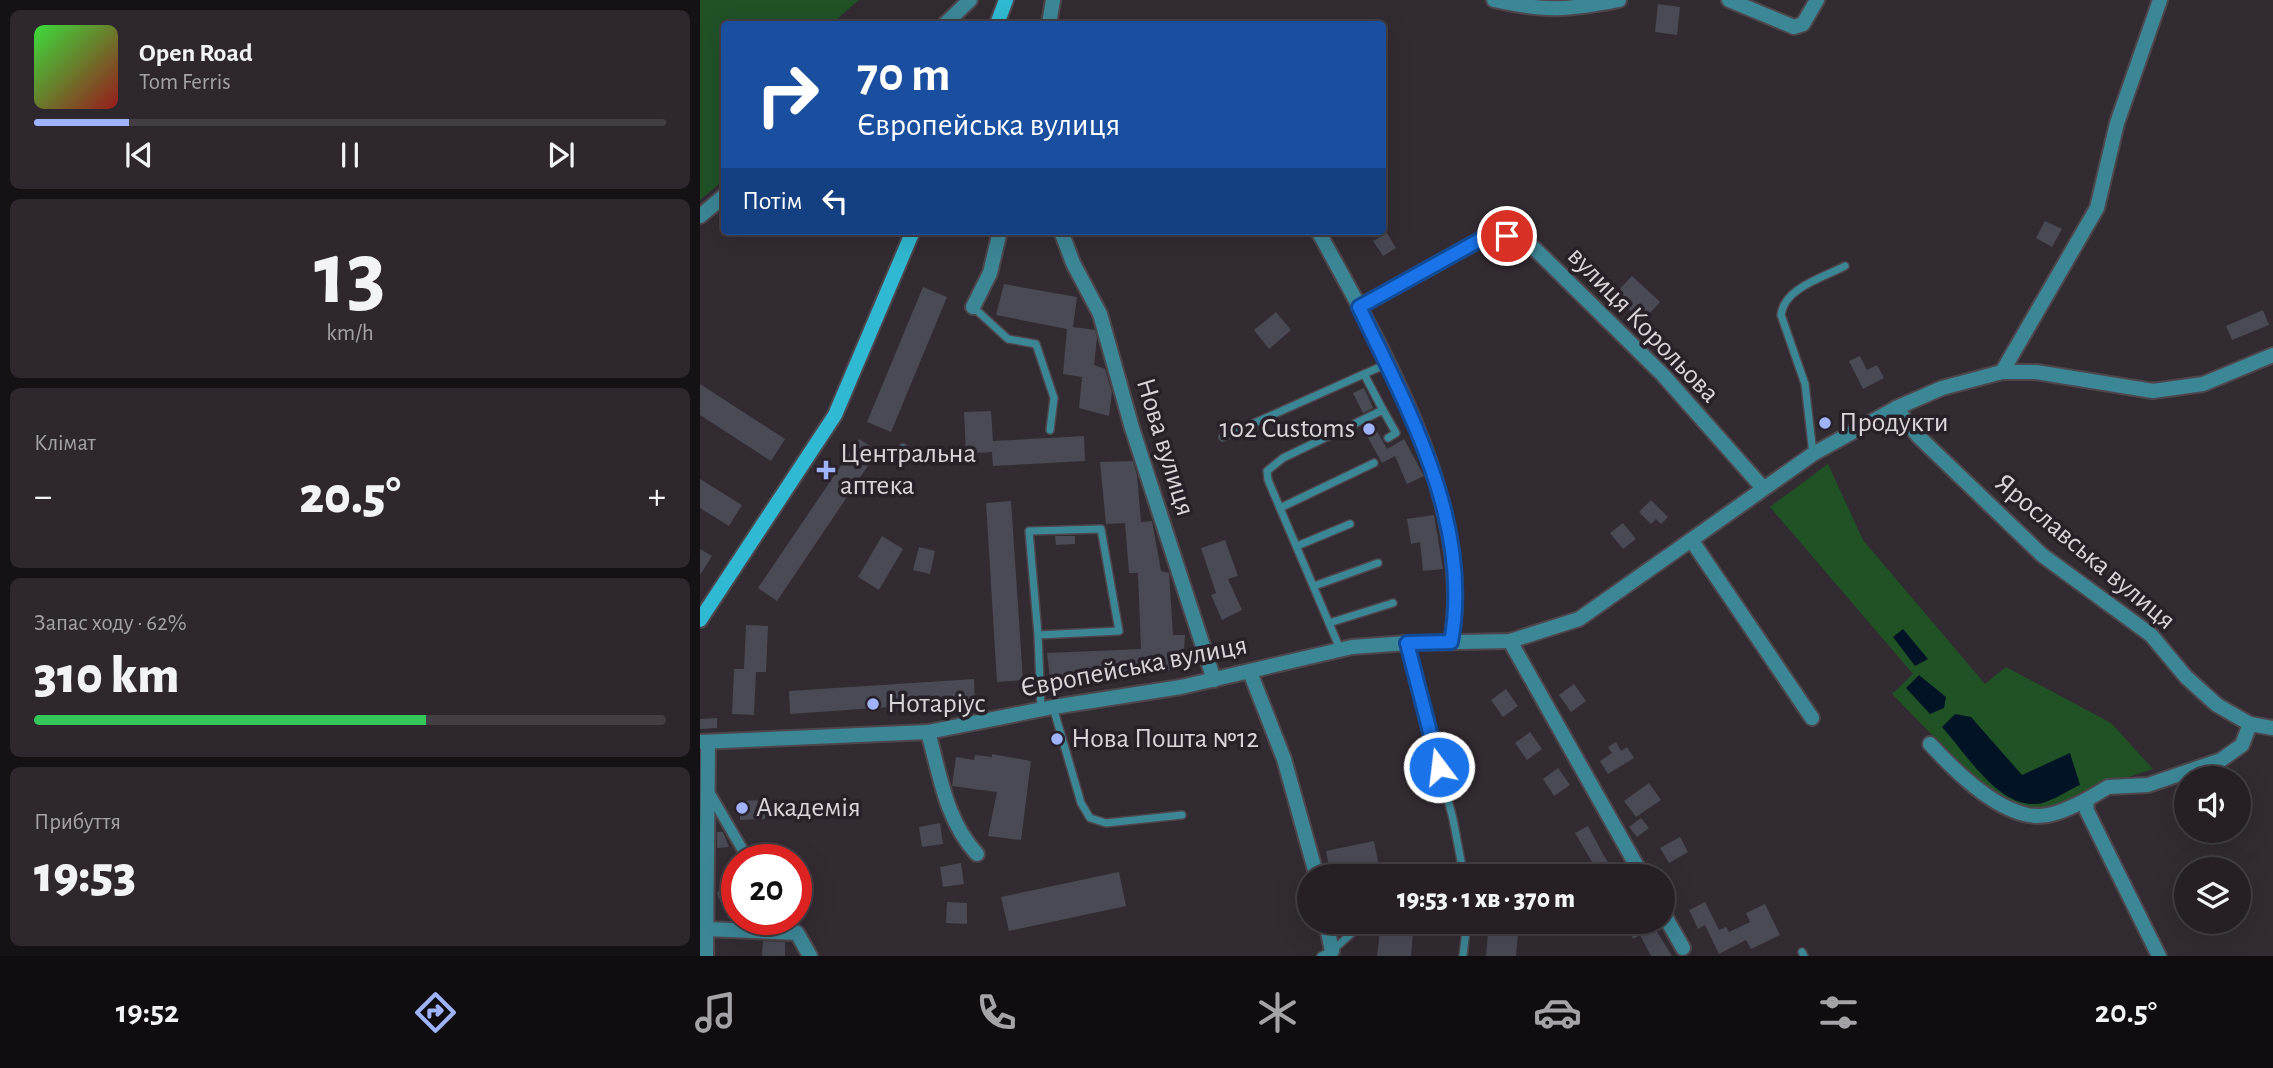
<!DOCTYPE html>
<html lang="uk">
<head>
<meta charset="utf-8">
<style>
  body { margin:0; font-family:"Alegreya Sans",sans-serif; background:#2e282e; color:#f1f3f6; height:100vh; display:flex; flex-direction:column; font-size:26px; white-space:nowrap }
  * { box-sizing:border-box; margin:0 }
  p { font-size:23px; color:#a4a3a7 }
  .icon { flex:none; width:38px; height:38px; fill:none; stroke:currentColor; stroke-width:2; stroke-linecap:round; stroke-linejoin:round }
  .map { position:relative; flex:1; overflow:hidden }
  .side { display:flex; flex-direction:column; gap:10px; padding:10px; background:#151215; width:700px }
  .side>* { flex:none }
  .guide { position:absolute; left:21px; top:21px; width:665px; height:214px; border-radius:7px; box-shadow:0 7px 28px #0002,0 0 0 2px #423e43; background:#1a4fa0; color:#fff; overflow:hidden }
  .buttons { position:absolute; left:1474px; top:766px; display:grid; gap:14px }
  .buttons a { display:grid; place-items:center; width:77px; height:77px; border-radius:50%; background:#262026; box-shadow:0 7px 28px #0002,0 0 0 2px #423e43; font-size:35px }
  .speed { position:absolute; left:21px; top:844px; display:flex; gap:14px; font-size:35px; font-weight:700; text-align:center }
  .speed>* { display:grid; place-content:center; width:91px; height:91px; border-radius:50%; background:#262026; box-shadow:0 7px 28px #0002,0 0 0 2px #423e43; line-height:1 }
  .speed .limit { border:10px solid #d22; background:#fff; color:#111 }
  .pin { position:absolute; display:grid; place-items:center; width:60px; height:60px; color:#fff; margin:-30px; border:4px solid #fff; border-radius:50%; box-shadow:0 2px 7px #0007 }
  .me { position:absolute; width:77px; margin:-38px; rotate:345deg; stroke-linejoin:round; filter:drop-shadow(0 0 5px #0008) }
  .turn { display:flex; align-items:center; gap:24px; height:147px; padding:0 21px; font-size:32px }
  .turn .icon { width:91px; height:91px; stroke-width:2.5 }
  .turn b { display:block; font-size:49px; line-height:60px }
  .then { display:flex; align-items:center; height:66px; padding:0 21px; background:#0003; gap:14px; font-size:26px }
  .big { font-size:52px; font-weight:800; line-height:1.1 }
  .side .card { flex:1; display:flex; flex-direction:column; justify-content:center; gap:10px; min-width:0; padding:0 24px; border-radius:10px; background:#2e282e }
  .side .dial { align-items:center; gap:0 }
  .dial b { font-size:91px; line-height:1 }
  .song { display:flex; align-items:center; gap:21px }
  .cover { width:84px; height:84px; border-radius:10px; background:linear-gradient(135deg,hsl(120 70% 55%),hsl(0 70% 35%)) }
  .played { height:7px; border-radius:4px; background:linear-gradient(90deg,#a0b3fd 15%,#423e43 15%) }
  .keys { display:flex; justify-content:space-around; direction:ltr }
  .heat { display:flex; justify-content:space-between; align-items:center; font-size:38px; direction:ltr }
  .charge { height:10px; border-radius:5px; background:linear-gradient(90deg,#34c759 62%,#423e43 0) }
  .trip { position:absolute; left:597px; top:864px; width:378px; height:70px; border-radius:35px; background:#262026; box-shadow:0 7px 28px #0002,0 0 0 2px #423e43; font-weight:800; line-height:70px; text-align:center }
  .dock { display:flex; height:112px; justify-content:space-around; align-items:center; background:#0f0d0f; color:#a4a3a7 }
  .dock .icon { width:49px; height:49px }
  .dock .current { color:#a0b3fd }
  .dock b { font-size:32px; color:#f1f3f6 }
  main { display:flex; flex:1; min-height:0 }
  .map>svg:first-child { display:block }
  .green { fill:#205226 }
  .water { fill:#021325 }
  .building { fill:#494a54 }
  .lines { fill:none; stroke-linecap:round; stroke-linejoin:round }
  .service-casing { stroke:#4e464d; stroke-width:10 }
  .pedestrian-casing { stroke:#4e464d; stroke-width:14 }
  .minor-casing { stroke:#4e464d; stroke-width:18 }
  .secondary-casing { stroke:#4e464d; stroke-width:18 }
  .service { stroke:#3c8796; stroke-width:7 }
  .pedestrian { stroke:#3c8796; stroke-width:10 }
  .minor { stroke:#3c8796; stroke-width:14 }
  .secondary { stroke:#30b9d2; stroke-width:14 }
  .route-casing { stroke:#114b97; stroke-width:18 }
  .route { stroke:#1a73e8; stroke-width:12 }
  .poi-dot { fill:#a0b3fd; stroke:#292129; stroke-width:2.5 }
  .labels { text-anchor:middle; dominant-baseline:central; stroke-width:7; stroke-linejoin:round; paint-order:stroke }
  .street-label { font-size:28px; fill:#dad5d9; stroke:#292129 }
  .poi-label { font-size:28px; fill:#dad5d9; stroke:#292129; text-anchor:start }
</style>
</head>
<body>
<main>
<section class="side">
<div class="card">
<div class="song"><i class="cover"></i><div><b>Open Road</b><p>Tom Ferris</p></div></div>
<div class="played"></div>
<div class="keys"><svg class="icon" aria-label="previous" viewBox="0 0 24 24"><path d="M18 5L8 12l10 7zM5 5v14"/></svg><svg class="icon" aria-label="pause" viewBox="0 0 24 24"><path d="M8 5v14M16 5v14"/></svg><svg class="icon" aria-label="next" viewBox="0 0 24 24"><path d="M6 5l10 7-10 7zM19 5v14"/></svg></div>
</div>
<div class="card dial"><b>13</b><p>km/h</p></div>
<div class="card"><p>Клімат</p>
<div class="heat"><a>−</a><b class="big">20.5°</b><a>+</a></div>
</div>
<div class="card"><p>Запас ходу · 62%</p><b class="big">310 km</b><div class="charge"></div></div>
<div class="card"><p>Прибуття</p><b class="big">19:53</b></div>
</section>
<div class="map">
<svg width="1573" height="956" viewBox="0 0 1573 956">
  <rect width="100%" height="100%" fill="#332b32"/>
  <g class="green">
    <path d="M0,0H159L138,18L141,24H24V180L0,200Z"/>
    <path d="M1128,464L1163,540L1285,684L1306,667L1411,723L1453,769L1407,784L1348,810L1326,809L1284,788L1192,694L1213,674L1070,507Z"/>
  </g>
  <g class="water">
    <path d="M1203,629L1228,659L1215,666L1193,637Z"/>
    <path d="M1219,675L1246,697L1244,708L1230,714L1206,688Z"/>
    <path d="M1255,714L1271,717L1322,775L1370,753L1380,785C1368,790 1349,804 1335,804C1297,806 1265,752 1242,727Z"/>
  </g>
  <g class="building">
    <path d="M958,4L980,7L977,35L955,32Z"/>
    <path d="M1345,221L1362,229L1352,247L1336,238Z"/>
    <path d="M687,233L696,248L683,256L673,241Z"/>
    <path d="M932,276L960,302L942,322L914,295Z"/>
    <path d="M304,284L377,297L373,327L395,330L397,338L394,365L405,369L412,392L409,416L379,408L382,377L363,374L367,329L296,315Z"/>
    <path d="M223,287L247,297L191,432L167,422Z"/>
    <path d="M1563,310L1569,325L1532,340L1526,326Z"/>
    <path d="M576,312L591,330L569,349L554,330Z"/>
    <path d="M1160,356L1167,370L1177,365L1184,378L1163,389L1149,361Z"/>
    <path d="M0,384L85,439L71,461L0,415Z"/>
    <path d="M664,388L673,408L663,413L653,393Z"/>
    <path d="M291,411L293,441L384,436L385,461L293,466L292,452L266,454L264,412Z"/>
    <path d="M672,422L687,449L704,439L724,476L707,484L695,456L682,463L662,427Z"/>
    <path d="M159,439L178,451L77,601L58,588Z"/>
    <path d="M433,461L437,475L441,522L452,521L461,571L469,573L473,635H485L484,651L472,652L473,670L350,678L347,653L441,649L438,573H429L425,523L406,524L400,462Z"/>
    <path d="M0,479L42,505L29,526L0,508Z"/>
    <path d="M951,500L968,517L961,524L956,519L951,524L939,512Z"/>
    <path d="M311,501L323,680L297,682L286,503Z"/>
    <path d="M734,515L743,569L723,571L720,542L711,544L707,519Z"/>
    <path d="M923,523L936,539L923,549L910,533Z"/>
    <path d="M182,536L203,549L179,590L158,577Z"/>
    <path d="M355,536H375V544L356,545Z"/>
    <path d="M525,540L538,576L528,579L542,610L522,620L511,595L516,593L501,548Z"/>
    <path d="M219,547L235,551L230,574L213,570Z"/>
    <path d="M0,549L12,556L0,575Z"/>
    <path d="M46,625L68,626L66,672H56L54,715L32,714L34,669H44Z"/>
    <path d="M274,679L275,701L90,714L89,691Z"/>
    <path d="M874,684L886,701L871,712L859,695Z"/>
    <path d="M806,689L818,706L803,717L791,700Z"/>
    <path d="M17,718V728L0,729V719Z"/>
    <path d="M830,732L842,749L827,760L815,743Z"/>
    <path d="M916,742L921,751L927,747L934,758L908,774L900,761L912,753L908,747Z"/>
    <path d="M292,754L331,761L321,840L288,836L297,792L252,786L256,757L274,760L275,755L292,757Z"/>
    <path d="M858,768L870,785L854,796L843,779Z"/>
    <path d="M949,783L961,800L936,817L924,801Z"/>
    <path d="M65,800V819L40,820V801Z"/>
    <path d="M941,818L949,828L937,837L929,827Z"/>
    <path d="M240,823L243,844L222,847L219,827Z"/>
    <path d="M888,826L904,856L917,877H901L875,833Z"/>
    <path d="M17,832H23L29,847L17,848Z"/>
    <path d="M980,837L988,852L969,863L960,848Z"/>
    <path d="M674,841L681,877H631L626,851Z"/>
    <path d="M261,863L264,884L243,887L240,867Z"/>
    <path d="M419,872L426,906L309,931L301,897Z"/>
    <path d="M37,878V915L24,910L17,894L22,884Z"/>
    <path d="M247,902L267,903V924L246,923Z"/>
    <path d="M1005,902L1019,930L1026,927L1029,932L1050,922L1046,913L1065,904L1080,935L1051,949L1046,940L1019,954L1005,925L998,929L989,910Z"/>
    <path d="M789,922H819L816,956H786Z"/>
    <path d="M924,922H951L972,956H951L940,935L933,939Z"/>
    <path d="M680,930L713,933L711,956H677Z"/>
    <path d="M63,941L85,942V956H62Z"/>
  </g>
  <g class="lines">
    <defs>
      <g id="service">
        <path d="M273,307L308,339L336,344L354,398L350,430"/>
        <path d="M683,410L696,433L688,438"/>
        <path d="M523,437L664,374"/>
        <path d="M1113,454L1105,384L1081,315C1084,288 1122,278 1145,266"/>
        <path d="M200,457L203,448"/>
        <path d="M580,508L674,463"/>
        <path d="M597,546L650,524"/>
        <path d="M614,586L678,563"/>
        <path d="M629,623L693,603"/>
        <path d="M338,635L329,531L401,529L419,631L338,635L341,709"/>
        <path d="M707,643L753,819L764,877"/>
        <path d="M640,649L568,480L567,471L583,458L683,410L664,374L680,367"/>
        <path d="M353,707L381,803L390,818L406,823L482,815"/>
        <path d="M1102,952L1104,956"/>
        <path d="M621,956L632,951L664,922"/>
        <path d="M763,956L767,922"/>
      </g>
      <g id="pedestrian">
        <path d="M9,792L48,859"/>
        <path d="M87,919L97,933"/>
      </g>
      <g id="minor">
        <path d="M794,0C846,12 868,10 919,0"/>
        <path d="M1029,0L1094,27L1103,24L1117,0"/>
        <path d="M245,24L270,0"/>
        <path d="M349,24L353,0"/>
        <path d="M0,216L24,196"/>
        <path d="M361,231L373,263L400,314L432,428L514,680"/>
        <path d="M618,231C681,346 776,507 751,642"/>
        <path d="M273,307L290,273L300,231"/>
        <path d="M659,307L785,237L807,236L835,249L963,375L1063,488"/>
        <path d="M1302,372L1397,208L1417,123L1460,0"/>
        <path d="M1196,408L1218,436L1342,555L1451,635L1486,677L1517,705L1550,724L1573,728"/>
        <path d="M992,541L1112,718"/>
        <path d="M810,641L943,877"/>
        <path d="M550,672L584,759L617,877"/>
        <path d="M228,732C240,775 246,821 277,854"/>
        <path d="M0,742L228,732L353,707L481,687L652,647L707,643L810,641L879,619L1113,454L1196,408L1242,388L1302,372H1336L1453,391L1503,384L1573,355"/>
        <path d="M1230,744C1254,770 1292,808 1328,815C1348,819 1368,809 1386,800L1387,811L1459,956"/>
        <path d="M1386,800L1408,787L1448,785L1521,760L1542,745L1550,724"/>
        <path d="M962,911L983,948"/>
        <path d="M626,922L632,951"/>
        <path d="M7,929L97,933L110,956"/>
        <path d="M6,956L8,742"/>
      </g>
      <g id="secondary">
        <path d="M297,24L306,0"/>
        <path d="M0,620L135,415L213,231"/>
      </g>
    </defs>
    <use href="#service" class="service-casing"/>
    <use href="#pedestrian" class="pedestrian-casing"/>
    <use href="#minor" class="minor-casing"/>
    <use href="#secondary" class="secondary-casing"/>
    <use href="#service" class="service"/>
    <use href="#pedestrian" class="pedestrian"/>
    <use href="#minor" class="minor"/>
    <use href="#secondary" class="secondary"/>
  </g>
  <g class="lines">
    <defs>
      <path id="route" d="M739,767L707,643L751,642C773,525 708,409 659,307L785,237L807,236"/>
    </defs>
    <use href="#route" class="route-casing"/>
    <use href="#route" class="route"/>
  </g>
  <g class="poi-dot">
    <circle cx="1125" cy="423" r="7"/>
    <circle cx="669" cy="429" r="7"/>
    <path d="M122.5 459.5h7v7h7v7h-7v7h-7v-7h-7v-7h7z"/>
    <circle cx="173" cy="704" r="7"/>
    <circle cx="357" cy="739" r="7"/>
    <circle cx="42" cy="808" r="7"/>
  </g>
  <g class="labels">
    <g class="street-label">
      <text transform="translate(943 325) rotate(46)">вулиця Корольова</text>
      <text transform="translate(465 447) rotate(73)">Нова вулиця</text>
      <text transform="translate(1385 552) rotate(40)">Ярославська вулиця</text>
      <text transform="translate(434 667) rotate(-11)">Європейська вулиця</text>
    </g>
    <g class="poi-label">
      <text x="1139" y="423">Продукти</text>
      <text x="655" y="429" text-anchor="end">102 Customs</text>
      <text x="140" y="454">Центральна<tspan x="140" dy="32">аптека</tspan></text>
      <text x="187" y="704">Нотаріус</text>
      <text x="371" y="739">Нова Пошта №12</text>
      <text x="56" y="808">Академія</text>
    </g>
  </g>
</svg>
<div class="buttons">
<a><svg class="icon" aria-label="sound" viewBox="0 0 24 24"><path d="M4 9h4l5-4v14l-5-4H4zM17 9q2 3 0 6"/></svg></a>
<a><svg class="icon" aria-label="layers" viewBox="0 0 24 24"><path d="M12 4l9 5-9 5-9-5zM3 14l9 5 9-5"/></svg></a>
</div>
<div class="speed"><div class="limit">20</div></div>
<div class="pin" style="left:807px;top:236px;background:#d93025"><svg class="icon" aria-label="arrive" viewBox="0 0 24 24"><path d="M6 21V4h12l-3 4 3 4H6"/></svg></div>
<svg class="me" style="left:739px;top:767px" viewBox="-20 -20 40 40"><circle r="17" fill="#1a73e8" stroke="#fff" stroke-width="3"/><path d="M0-11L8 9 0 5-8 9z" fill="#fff"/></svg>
<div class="trip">19:53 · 1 хв · 370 m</div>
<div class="guide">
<div class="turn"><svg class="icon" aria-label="right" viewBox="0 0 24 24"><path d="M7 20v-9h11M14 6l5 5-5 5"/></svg><div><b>70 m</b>Європейська вулиця</div></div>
<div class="then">Потім<svg class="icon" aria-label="left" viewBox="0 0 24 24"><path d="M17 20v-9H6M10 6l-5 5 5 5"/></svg></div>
</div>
</div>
</main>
<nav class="dock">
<b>19:52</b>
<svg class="icon current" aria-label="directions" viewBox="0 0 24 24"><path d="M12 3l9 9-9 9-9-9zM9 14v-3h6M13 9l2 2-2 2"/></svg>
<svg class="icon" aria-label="music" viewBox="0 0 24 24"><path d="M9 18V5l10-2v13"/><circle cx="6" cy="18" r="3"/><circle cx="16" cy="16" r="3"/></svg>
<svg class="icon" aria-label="phone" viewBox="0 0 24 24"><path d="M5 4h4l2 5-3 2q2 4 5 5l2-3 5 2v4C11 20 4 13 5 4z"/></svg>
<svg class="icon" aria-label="climate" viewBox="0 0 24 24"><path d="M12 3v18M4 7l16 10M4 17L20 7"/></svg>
<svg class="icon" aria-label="car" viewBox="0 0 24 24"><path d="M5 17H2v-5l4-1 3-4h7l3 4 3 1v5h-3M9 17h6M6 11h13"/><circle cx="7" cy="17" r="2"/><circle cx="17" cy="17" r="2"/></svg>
<svg class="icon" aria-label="filters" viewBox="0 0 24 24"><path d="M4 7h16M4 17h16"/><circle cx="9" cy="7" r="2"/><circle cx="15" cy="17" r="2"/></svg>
<b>20.5°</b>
</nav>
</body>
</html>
